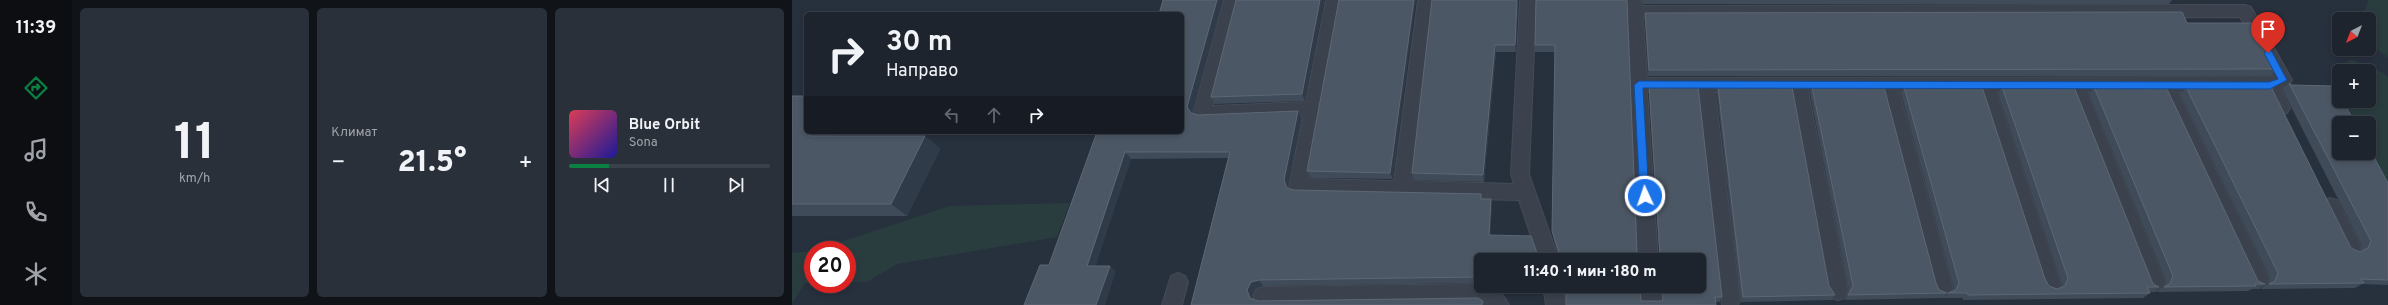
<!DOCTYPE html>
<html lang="ru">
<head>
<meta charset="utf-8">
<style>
  body { margin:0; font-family:Overpass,sans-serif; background:#2a303a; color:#f1f3f6; height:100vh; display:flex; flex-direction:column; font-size:15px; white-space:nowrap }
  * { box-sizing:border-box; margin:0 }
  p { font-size:13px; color:#a0a4aa }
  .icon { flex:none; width:22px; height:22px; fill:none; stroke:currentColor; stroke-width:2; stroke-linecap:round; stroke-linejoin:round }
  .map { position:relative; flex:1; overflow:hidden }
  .sheet { display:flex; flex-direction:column; gap:8px; padding:8px; background:#101419; width:720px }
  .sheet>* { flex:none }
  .top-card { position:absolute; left:12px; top:12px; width:380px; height:122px; border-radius:6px; box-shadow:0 2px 6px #0003,0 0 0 1px #3b414a; background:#1d242e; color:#f1f3f6; overflow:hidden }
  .needle { width:26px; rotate:222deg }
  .fabs { position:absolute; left:1540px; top:12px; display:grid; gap:8px }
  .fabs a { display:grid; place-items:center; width:44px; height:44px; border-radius:6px; background:#1d242e; box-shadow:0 2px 6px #0003,0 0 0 1px #3b414a; font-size:20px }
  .speed { position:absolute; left:12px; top:241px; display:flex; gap:8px; font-size:20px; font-weight:700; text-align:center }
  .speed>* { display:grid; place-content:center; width:52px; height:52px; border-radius:50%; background:#1d242e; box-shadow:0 2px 6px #0003,0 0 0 1px #3b414a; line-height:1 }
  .speed .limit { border:6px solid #d22; background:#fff; color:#111 }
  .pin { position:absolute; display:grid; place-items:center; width:34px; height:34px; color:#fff; margin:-41px -17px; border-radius:50% 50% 50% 0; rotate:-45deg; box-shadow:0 0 4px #0007 }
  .pin .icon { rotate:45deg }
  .me { position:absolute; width:44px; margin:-22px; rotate:357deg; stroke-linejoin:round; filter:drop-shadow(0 0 3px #0008) }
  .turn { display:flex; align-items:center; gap:14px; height:84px; padding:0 16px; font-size:18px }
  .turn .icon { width:52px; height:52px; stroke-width:2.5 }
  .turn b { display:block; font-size:28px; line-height:34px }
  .lanes { display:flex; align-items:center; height:38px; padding:0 16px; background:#0003; justify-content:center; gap:20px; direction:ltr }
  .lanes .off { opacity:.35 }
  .big { font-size:30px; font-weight:800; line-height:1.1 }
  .sheet .tile { flex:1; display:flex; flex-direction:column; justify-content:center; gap:6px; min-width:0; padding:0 14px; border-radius:6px; background:#2a303a }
  .sheet .dial { align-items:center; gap:0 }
  .dial b { font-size:52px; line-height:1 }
  .song { display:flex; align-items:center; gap:12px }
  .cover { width:48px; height:48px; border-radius:6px; background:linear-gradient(135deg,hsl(350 70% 55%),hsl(240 70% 35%)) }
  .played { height:4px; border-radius:2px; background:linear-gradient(90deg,#0b8043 20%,#3b414a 20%) }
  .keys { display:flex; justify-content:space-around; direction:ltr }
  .heat { display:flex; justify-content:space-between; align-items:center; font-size:22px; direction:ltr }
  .sheet .tiles { flex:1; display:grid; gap:8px; grid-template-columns:repeat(3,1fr) }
  .trip { position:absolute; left:682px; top:253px; width:232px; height:40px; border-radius:6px; background:#1d242e; box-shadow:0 2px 6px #0003,0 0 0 1px #3b414a; font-weight:800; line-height:40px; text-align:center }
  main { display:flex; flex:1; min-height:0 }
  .tabs { display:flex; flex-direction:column; width:72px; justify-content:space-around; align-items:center; background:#0c0e12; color:#a0a4aa }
  .tabs .icon { width:28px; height:28px }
  .tabs .active { color:#0b8043 }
  .tabs b { font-size:18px; color:#f1f3f6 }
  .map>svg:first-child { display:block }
  .green { fill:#293c3e }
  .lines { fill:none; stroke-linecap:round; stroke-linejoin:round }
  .service-casing { stroke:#444b56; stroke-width:2 }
  .service { fill:#3b424d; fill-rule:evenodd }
  .wall { fill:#3f4b59 }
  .shaded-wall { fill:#303b49 }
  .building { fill:#4c5765; stroke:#5d6775 }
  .route { fill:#1a73e8; stroke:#114b97 }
</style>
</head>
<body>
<main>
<nav class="tabs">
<b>11:39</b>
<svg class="icon active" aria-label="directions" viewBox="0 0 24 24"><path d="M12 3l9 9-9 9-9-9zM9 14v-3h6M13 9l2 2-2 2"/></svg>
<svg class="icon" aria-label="music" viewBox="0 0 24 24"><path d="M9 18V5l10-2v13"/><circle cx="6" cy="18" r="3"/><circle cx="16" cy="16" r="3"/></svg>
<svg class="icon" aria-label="phone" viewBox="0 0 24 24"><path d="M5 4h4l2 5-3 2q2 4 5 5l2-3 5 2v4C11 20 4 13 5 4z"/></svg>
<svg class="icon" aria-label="climate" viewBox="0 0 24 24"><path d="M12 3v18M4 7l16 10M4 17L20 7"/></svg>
</nav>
<section class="sheet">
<div class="tiles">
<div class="tile dial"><b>11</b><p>km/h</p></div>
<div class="tile"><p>Климат</p>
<div class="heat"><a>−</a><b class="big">21.5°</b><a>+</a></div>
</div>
<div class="tile">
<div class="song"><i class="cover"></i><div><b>Blue Orbit</b><p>Sona</p></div></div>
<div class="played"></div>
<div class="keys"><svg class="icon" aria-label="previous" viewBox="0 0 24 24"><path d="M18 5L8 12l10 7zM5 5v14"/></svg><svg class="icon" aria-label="pause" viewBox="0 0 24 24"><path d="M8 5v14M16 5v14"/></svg><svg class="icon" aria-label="next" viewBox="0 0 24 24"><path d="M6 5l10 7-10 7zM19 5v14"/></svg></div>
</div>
</div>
</section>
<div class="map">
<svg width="1596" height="305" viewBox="0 0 1596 305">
  <rect width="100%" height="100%" fill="#27303d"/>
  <g class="green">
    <path d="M1576,0H1596V57L1584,49L1577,42V19L1555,18L1574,9Z"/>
    <path d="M1558,59L1590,72L1596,77V190L1577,153V123H1552L1535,92L1547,75V101H1577V71H1550Z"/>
    <path d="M278,203L265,237L105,264L75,282H55V250H24L158,206Z"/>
    <path d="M21,251V283H13L0,304V253Z"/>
  </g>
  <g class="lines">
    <defs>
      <g id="service">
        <path d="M432,0H448L421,106L514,102L534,0H550L517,179L602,181L626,0H642L620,181L722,184L719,174L728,0H744L737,174L767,260H747L727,200L506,195L499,193L497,187L511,116L410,120L404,118L401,113Z"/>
        <path d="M835,0H849L850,6L1453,5L1459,7L1500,80L1497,85L1488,88L1498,108L1495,113L1489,115L1483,113L1473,92H1386L1477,279L1474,285L1467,288L1460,285L1369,92H1295L1373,282L1370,288L1363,291L1356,288L1353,282L1278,92H1204L1269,284L1266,290L1259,293L1252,290L1249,284L1187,92H1107L1161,288L1158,294L1151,297L1144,294L1090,92H1016L1056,291L1053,298L1046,300L1039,298L1036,291L999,92H923L948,301L946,305H930L906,92H855L866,260H846ZM1448,17L1481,77L855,78L851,18Z"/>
        <path d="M1538,198L1545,200L1566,241L1569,247L1566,253L1559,256L1552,253L1531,212L1529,206L1531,200Z"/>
        <path d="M386,273L393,276L396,282L390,305H370L379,276Z"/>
        <path d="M689,284V286C701,286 712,294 717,305H691L688,302L470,305L464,303L461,296L464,289L471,287Z"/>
        <path d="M751,286H771L774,305H754Z"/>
        <path d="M848,286H868L869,305H849Z"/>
      </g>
    </defs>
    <use href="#service" class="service-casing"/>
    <use href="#service" class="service"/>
  </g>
  <g class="wall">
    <path d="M371,0H431L400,113L406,115L506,111L509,118L496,187V188L502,190L689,194L690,199L700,205L698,235L746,256L766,255L761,237L760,231L763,52H743V45L835,0L845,254H867L857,94V86L930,297L928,302L849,301H870L869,286H907V260H689V283L471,286L464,288L460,295L461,299L399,305L436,158L339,159L303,266L324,271L257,265L305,132H390Z"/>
    <path d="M532,0L513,101L423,104L419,97Z"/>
    <path d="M547,0L601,179L519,178L515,171Z"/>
    <path d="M640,0H726L724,52H704L692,182L622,180L620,173Z"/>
    <path d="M850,0H1380L1377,4H851Z"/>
    <path d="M853,13L1395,23L1485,69L1478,76H856L853,20Z"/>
    <path d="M1497,83L1596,183V285L1570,284L1563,288L1469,289L1476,284L1478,278L1388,94L1394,87L1559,248L1568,252L1570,246L1490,89Z"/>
    <path d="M926,87L1037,286L1043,295L1040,300L949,302L925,94Z"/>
    <path d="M1020,87L1147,290L1155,293L1150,298L1053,300L1057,291L1018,94Z"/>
    <path d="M1112,87L1253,279L1257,286L1265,289L1269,288L1270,284L1206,94L1210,87L1361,284L1367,287L1361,292H1357L1358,293L1351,298L1171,300V298H1152L1156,293L1161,291L1162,288L1109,94Z"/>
    <path d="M1302,87L1466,281L1473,284L1465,289H1460L1456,291L1365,292L1372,287L1374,281L1297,94Z"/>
    <path d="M0,96L43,136H133L148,149L115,216H0Z"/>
  </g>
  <g class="shaded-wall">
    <path d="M425,0H431L400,114L395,107Z"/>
    <path d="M528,0H532L513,101L510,94Z"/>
    <path d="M622,0H624L601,179L598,173Z"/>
    <path d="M725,0H726L724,52L723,45Z"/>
    <path d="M703,45L704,52L692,182L691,175Z"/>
    <path d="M506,111L509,118L496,187L499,194L495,188L492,180Z"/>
    <path d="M20,132H45L35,149L18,136Z"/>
    <path d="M133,136L148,149L115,216L99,204Z"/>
    <path d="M333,152L339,159L302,271L295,266Z"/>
    <path d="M699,199L700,205L698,241L697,235Z"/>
    <path d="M318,266L324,271L313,305H304Z"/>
    <path d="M467,280L471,286L464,288L460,295L463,304L458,298L455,290L459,282Z"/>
  </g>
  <g class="building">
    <path d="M371,0H425L395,107L399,113L406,115L506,111L492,180L495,188L502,190L689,194V199H699L697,235L739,236L746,256L768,255L760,231L763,45H743L744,0H835L845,254H868L857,86H906L930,297H923L924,305H774V286H848L849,301H871L870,286H907V260H689V278L688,277L467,280L459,282L455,290L458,298L466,301L686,298L691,301L690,305H399L438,152H333L295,266H318L304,305H232L248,265H257L305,132H390V14H367Z"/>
    <path d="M444,0H528L510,94L419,97Z"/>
    <path d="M547,0H622L598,173L515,171Z"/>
    <path d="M640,0H725L723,45H703L691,175L620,173Z"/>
    <path d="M1390,12L1395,23H1460L1485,69L857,70L853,13Z"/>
    <path d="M1497,83L1499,85L1542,86L1547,94V101H1551L1563,123H1547V153H1577V148L1596,183V280L1569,279L1572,283L1477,284L1483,281L1486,273L1394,87H1479L1559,248L1568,252L1576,248L1579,241Z"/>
    <path d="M926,87H1000L1037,286L1043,295L951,297Z"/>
    <path d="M1020,87H1092L1144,283L1147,290L1155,293L1056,295L1061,286Z"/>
    <path d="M1112,87H1190L1253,279L1257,286L1265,289L1273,286L1276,278L1210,87H1282L1361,284L1367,287H1355L1358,293L1176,295L1175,293H1156L1164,290L1167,283Z"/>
    <path d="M1302,87H1374L1466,281L1473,284H1463L1464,286L1372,287L1378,284L1381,276Z"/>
    <path d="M0,96H14V132H20L18,136H133L99,204H0Z"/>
  </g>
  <path class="route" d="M1476,49L1479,50L1495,80L1478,89L851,88L857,196L853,200L848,196L842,85L847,81L1477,82L1486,79L1472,53Z"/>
</svg>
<div class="fabs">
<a><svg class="needle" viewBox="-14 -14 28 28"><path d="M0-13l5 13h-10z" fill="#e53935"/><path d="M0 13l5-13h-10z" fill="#a0a4aa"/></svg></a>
<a>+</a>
<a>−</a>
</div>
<div class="speed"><div class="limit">20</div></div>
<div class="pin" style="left:1476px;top:53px;background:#d93025"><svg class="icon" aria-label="arrive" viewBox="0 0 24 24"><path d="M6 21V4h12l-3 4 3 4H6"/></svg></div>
<svg class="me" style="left:853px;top:196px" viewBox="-20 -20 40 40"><circle r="17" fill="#1a73e8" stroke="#fff" stroke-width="3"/><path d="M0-11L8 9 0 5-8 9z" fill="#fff"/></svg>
<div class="trip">11:40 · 1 мин · 180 m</div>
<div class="top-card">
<div class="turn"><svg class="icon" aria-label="right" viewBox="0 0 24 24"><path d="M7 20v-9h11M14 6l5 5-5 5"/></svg><div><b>30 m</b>Направо</div></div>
<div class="lanes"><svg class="icon off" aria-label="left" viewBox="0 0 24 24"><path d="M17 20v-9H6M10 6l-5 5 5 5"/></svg><svg class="icon off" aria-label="ahead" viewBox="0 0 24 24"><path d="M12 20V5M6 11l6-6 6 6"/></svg><svg class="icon" aria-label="right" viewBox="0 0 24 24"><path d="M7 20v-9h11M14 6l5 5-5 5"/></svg></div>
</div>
</div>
</main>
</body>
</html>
